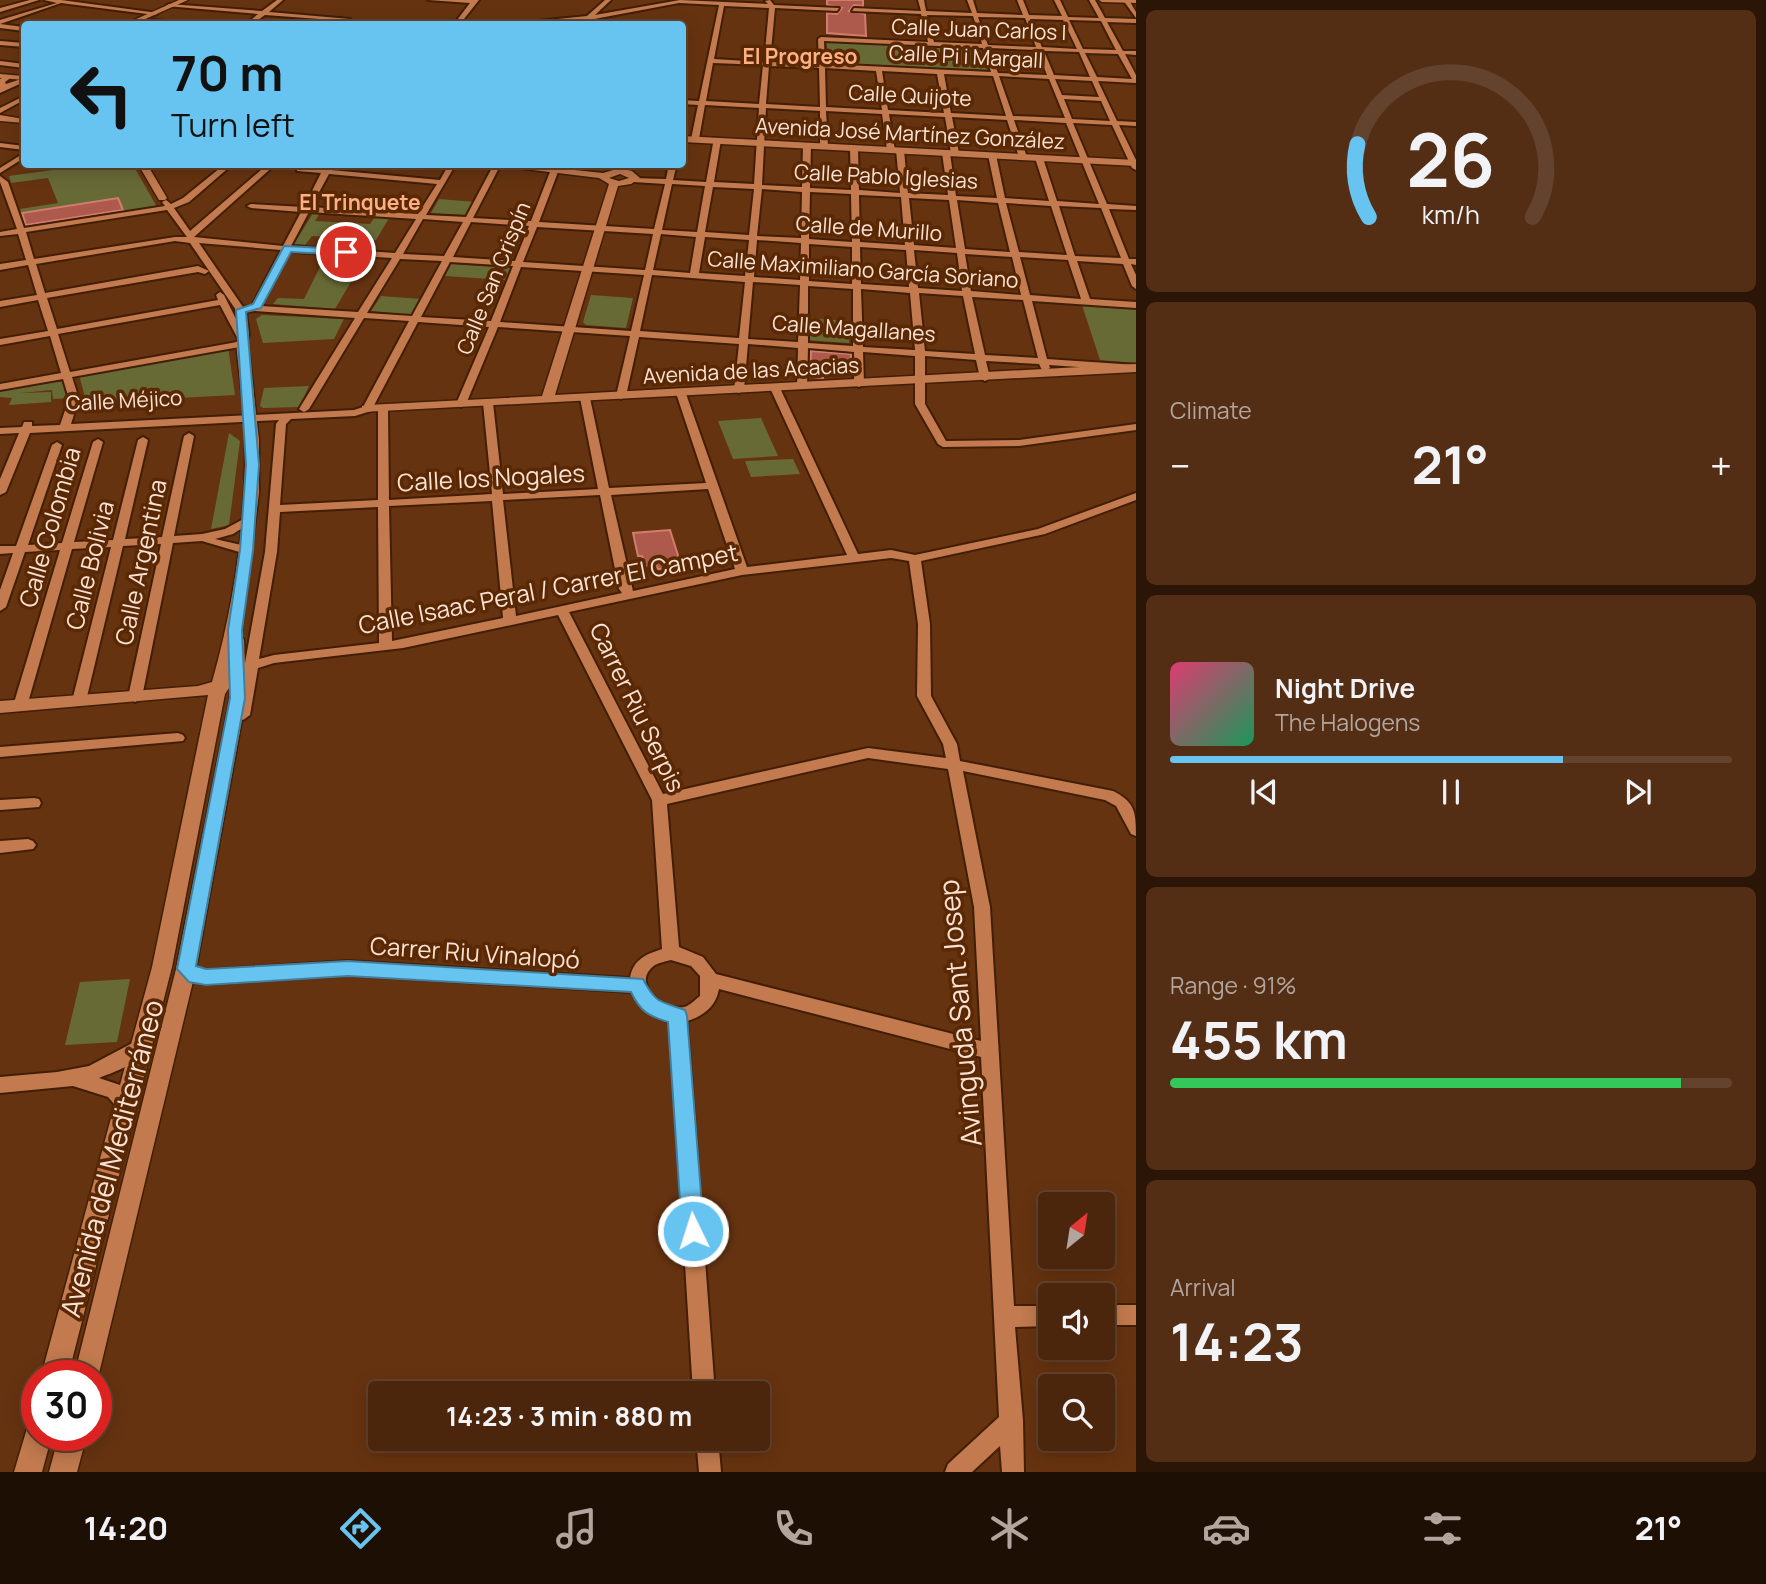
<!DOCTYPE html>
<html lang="en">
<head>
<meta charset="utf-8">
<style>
  body { margin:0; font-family:Manrope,sans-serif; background:#532e15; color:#f1f3f6; height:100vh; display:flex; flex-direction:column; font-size:26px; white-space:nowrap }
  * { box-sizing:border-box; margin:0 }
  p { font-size:23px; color:#b2a59d }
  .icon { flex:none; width:38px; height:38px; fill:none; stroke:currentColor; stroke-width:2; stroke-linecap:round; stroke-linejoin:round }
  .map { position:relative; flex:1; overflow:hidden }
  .sheet { display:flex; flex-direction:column; gap:10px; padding:10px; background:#2a1507; width:630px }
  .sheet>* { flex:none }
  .banner { position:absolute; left:21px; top:21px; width:665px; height:147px; border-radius:7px; box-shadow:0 4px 18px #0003,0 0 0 2px #63432d; background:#67c4f0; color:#111; overflow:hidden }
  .needle { width:46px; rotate:30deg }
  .controls { position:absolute; left:1038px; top:1192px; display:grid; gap:14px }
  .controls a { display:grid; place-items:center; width:77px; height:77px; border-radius:7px; background:#4c260c; box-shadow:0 4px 18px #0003,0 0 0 2px #63432d; font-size:35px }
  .speed { position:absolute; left:21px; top:1360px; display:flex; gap:14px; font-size:35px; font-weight:700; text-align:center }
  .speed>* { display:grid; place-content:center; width:91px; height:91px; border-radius:50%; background:#4c260c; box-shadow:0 4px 18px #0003,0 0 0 2px #63432d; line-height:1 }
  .speed .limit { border:10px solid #d22; background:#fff; color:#111 }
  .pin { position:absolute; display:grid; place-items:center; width:60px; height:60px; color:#fff; margin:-30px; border:4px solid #fff; border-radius:50%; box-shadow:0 2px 7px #0007 }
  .me { position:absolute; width:77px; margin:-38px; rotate:356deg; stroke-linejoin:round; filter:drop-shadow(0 0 5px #0008) }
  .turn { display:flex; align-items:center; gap:24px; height:147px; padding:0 35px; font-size:32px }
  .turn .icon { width:91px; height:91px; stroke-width:2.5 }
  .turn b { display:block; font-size:49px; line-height:60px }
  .big { font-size:52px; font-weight:700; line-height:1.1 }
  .sheet .widget { flex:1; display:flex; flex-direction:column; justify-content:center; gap:10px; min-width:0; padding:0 24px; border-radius:10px; background:#532e15 }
  .sheet .dial { align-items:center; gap:0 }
  .dial svg { height:182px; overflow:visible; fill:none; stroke:#63432d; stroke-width:7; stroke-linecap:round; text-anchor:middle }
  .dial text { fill:#f1f3f6; stroke:none }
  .song { display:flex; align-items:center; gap:21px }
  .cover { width:84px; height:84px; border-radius:10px; background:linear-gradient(135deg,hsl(340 70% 55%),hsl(150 70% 35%)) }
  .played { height:7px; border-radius:4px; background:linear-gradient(90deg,#67c4f0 70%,#63432d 70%) }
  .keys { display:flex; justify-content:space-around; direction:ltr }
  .heat { display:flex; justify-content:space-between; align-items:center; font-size:38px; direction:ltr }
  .charge { height:10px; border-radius:5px; background:linear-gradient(90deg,#34c759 91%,#63432d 0) }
  .trip { position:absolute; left:368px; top:1381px; width:402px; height:70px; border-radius:7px; background:#4c260c; box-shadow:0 4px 18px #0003,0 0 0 2px #63432d; font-weight:700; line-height:70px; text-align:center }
  .tab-bar { display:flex; height:112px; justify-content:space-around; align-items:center; background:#1e0f05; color:#b2a59d }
  .tab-bar .icon { width:49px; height:49px }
  .tab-bar .active { color:#67c4f0 }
  .tab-bar b { font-size:32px; color:#f1f3f6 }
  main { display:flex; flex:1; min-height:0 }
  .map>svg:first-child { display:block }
  .green { fill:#686a36 }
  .building { fill:#ad594b; stroke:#d17d6e; stroke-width:2 }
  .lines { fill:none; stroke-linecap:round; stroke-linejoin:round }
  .street-casing { stroke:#421e06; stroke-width:4 }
  .secondary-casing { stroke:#421e06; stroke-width:3 }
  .street { fill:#c27a4e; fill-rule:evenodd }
  .secondary { fill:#c27a4e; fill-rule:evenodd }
  .route { fill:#67c4f0; stroke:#437f9c; stroke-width:2 }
  .labels { text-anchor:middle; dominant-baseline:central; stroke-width:7; stroke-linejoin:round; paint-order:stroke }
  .far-street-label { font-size:21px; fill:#fbe2d5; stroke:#5a2803 }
  .far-neighbourhood-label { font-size:21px; font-weight:bold; fill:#fdb083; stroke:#5a2803 }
  .street-label { font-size:24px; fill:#fbe2d5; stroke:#5a2803 }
  .near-street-label { font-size:28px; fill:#fbe2d5; stroke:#5a2803 }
</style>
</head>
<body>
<main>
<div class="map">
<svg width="1136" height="1472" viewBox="0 0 1136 1472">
  <rect width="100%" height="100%" fill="#663310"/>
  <g class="green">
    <path d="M830,41L974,48L980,49L987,70L831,64L826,42Z"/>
    <path d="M89,165H133L157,207L125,212L117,198L21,213L20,209L58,203L48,178L11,183L9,176Z"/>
    <path d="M439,199L475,202L467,215L431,213Z"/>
    <path d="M313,213H320L315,221L370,224L375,217L389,218L376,240L312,236L305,245L294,244Z"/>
    <path d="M326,255L335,256L326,272L355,275L335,309L273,304L278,298L304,299Z"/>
    <path d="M451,264L510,268L505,280L445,276Z"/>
    <path d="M591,295L633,298L626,328L586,325L583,322Z"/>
    <path d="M381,296L421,299L412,315L371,311Z"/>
    <path d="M1082,305L1136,309V363L1100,360Z"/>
    <path d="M262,315L344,319L334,339L263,343L256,319Z"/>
    <path d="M807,318L850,321L849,343L806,340Z"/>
    <path d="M228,347L235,395L83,403L85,397L79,375Z"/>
    <path d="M65,381L71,398L53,399L52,390L20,393L51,392V402L9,405L12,398L0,397V389Z"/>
    <path d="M309,386L299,407L263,408L260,406L264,388Z"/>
    <path d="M761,418L778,456L733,459L718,421Z"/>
    <path d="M229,433L240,441L229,525L211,529Z"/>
    <path d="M793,459L800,474L751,477L745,461Z"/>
    <path d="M130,979L117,1042L65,1045L80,982Z"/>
  </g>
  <g class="building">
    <path d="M827,0H863V6L854,5L849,11L865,14L866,36L827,33V13L837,14L842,8L827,5Z"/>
    <path d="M118,198L123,210L26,225L22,213Z"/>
    <path d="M811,351L851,354V373L822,372L823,378L810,377Z"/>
    <path d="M670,530L682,568L658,569L656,565L645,566L642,556H638L633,533Z"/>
  </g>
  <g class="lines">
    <defs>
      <g id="street">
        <path d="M30,0H39L0,12V8Z"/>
        <path d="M44,0H61L158,13L155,15L61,3L0,24V20L57,3Z"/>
        <path d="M277,0H283L269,12L350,19L347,21L265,15L252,24H246L258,14L166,6L169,4L262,11Z"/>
        <path d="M428,0H479L460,24H454L470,3Z"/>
        <path d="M605,0H611L595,15L680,0L768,4L765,1L770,0L774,5L839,8L837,11L775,8L770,62L819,64L818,39L821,37L928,42L921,14L852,11L854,8L921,11L918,0H924L926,11L972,13L967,0H973L977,13L1023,15L1017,0H1023L1029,15L1062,16L1054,0H1060L1068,17L1099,18L1089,0H1095L1105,18L1136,19V23L1107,22L1123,51H1136V55L1125,54L1136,75V83L1098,81L1117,121L1136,122V126L1119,125L1136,160V170L1132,168L1112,125L1073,123L1107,204L1136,206V210L1109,209L1129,259H1136V265L1131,264L1136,275V289L1132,286L1123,264L1077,261L1090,299L1136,302V308L1032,301L1047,359L1136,365V371L1049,365L1050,368L1045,371L1042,370L1039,364L986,361L990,378L985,381L980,378L976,360L925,356V404L946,441L1019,440L1136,424V430L1019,446L943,447L938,444L915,404V356L863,352L864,384L859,387L854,384V352L808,348L807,386L802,389L797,386L798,348L748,344L744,390L739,393L734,390L739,344L639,337L626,396L621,399L616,396L630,336L498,327L466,404L461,407L456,404L489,327L418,322L371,411L355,416L291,419L286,424L280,505L378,500V409L383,406L388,409L389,500L492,494L483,403L488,400L493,403L503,494L598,489L580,398L585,395L590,398L609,488L706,483L676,393L685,391L747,567L847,555L770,388L775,385L780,388L858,554L891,550L915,555L1038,529L1136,493V500L1045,534L921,561L930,624L931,696L957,744L960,761L1113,791C1135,802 1136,812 1136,836L1131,834L1116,806L1105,800L963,771L990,907L1014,1306H1050V1326L1015,1327L1023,1420L1024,1472H1002L1000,1446L972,1472H945L948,1464L999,1417L981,1057L719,989C716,1006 704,1016 687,1021L715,1393H693L670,1022C651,1016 641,1010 632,992L348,975L206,984C195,983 183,980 178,969L180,964L186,962L199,969L206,970L348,961L630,978C633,959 647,954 662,949L652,800L558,615L403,648L274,663L258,668L250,715L243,720L236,715L243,678H233L231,675L245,663L265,552L276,424L279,420L30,433L6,492L0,495V479L19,433L0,434V428L22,427L24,422H32V426L60,425L69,399L63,379L0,390V384L61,373L50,336L0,345V339L48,331L38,300L0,307V301L37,295L28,265L0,270V264L26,260L18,234L0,236V232L17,229L0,182V176L8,182L24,228L165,206L162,202L166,200L171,204L183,198L225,164H233L189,202L174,208L190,231L268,164H276L194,237L283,246L301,212L251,208L247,206L251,204L304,207L321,173L297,171V167H300L324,169L326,164H333L331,170L440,180L449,164H456L426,215L466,217L494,164H501L473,218L531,221L553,164H561L539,222L654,229L665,184L634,182L630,180L634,178L666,179L669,164H677L673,180L706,182L714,138L721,140L714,182L754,184L759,108L705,105L699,139L695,141L691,139L698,105L682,104V100L699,101L719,5L679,3L589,20L508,24L587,16ZM724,6L769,8L764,62L714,59ZM927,15L973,16L982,44L934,42ZM978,17L1025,18L1036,47L988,45ZM1030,19L1063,20L1077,49L1042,47ZM1069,20L1101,21L1116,50L1083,49ZM824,41L983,48L991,72L825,64ZM989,48L1037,50L1047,75L998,73ZM1044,51L1079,52L1090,77L1054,75ZM1085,53L1118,54L1132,79L1097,77ZM713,63L763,65L759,104L706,101ZM769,66L819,68L820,107L766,104ZM825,68L876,71L882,110L826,107ZM882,71L937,74L944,113L888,110ZM944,74L993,76L1006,116L951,113ZM999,76L1049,79L1065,118L1013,116ZM1055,79L1092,81L1099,97L1062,95ZM1064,99L1101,101L1110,121L1072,119ZM766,108L820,111V146L824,148L828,146L826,111L882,114L887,150L891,152L895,150L889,114L945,117L951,153L955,155L959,153L952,117L1007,120L1019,157L1023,159L1027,157L1014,120L1066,123L1099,204L1057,201L1043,158L1039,156L1035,158L1049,201L1005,198L996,155L992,153L988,155L997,198L956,196L950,153L946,151L942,153L948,195L908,193L904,150L900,148L896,150L900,193L859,190L858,148L854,146L850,148L851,190L810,188L811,145L807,143L803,145L802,187L762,185ZM329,174L437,184L418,214L311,207ZM672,184L705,186L697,232L662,230ZM713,187L754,189L749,235L705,232ZM762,189L802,192L801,238L757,236ZM810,192L851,194L852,242L809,239ZM859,195L901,197L905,245L860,242ZM909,198L949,200L956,248L914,245ZM957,200L998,203L1010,252L965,249ZM1006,203L1051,206L1067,255L1019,252ZM1059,206L1101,208L1121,258L1075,256ZM167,210L187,237H175L34,259L26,232ZM309,212L416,219L395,253L291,246ZM423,219L463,222L444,256L403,254ZM471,222L529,226L515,261L453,257ZM537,227L653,234L645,270L523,262ZM661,234L696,237L690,273L653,270ZM705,237L749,240L745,276L699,273ZM757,240L801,243L800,280L754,277ZM175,241L190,243L236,310L238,323L224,295L220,292L216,295L218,300L57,329L47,298L198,272L205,274L209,271L198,266L45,293L36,264ZM199,243L281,250L252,306L243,307ZM809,244L852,247V284L809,281ZM860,247L906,250L909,287L861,284ZM914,250L957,253L962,291L918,288ZM289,251L294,252L392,258L358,312L261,306ZM965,254L1012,257L1021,295L971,291ZM1020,257L1068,260L1081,299L1030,295ZM400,259L442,261L412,316L367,313ZM450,262L513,266L491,321L421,317ZM521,267L644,275L631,331L500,322ZM652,275L745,282L739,338L640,331ZM753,282L800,285L798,342L748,339ZM808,286L853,289V346L808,343ZM861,289L910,293L915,350L863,347ZM919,293L963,296L975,354L925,351ZM972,297L1023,300L1038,358L985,355ZM220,305L238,339L237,342L70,372L58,334ZM255,311L355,318L299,409L304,412L309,409L364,318L409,321L363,407L354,410L71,424L79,399L72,377L245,346L249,335L246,312ZM708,489L735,569L633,591L611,495ZM600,495L619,589L622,593L516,616L503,500ZM492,501L503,618L392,641L389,506ZM378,507L379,643L274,655L259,659L277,552L280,512ZM891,558L909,561L918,624L917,696L943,744L946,758L868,748L663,794L569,612L742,575ZM868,758L948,769L974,907L981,1041L716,974L703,957L679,947L667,804ZM671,960L691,966L700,976V996C696,999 691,1004 687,1006C664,1015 629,983 655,965C659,963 666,961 671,960Z"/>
        <path d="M1123,0H1129L1136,12V18Z"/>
        <path d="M139,18L172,22L175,24L137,21Z"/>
        <path d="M0,24L24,27V31L0,28Z"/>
        <path d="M0,41L24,43V47L0,45Z"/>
        <path d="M0,61L24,64V68L0,65Z"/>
        <path d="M7,76L12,77L5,82L6,84L24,78V82L0,93V79Z"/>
        <path d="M24,96V100L0,113V108Z"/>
        <path d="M0,143L24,146V150L0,147Z"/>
        <path d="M24,153V158L0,173V168Z"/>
        <path d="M189,433L194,436L174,536L202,534L225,529L249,516L255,519L253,521L233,534L215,539L250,547L252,550L246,554L202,541L173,543L142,697L135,702L128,697L161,544L123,546L86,701L79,706L72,701L111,547L72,549L27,706L20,711L15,709L13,706L60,550L25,552L6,607L0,611V590L13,553L0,554V546H16L52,445L57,442L62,445L28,545L62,543L93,442L98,439L103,442L74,542L113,540L138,440L143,437L148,440L125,539L162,537L184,436Z"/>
        <path d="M178,733L183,735L185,738L183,741L0,757V747Z"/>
        <path d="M34,798L39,799L41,803L39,807L0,810V800Z"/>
        <path d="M28,839L33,841L36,845L33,849L0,853V841Z"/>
        <path d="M140,1039L146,1042L149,1047C141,1063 114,1072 99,1078L120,1085L134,1104L131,1110L125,1112L119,1110L108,1097L73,1086L0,1093V1077L57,1072L89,1066Z"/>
        <rect x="1102" y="1305" width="34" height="20"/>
        <path d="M696,1438H718L721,1472H699Z"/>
      </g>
      <g id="secondary">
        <path d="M179,0H188L134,24H125Z"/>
        <path d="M1099,0H1136V3L1102,2Z"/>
        <path d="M0,74L24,76V80L0,78Z"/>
        <path d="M0,115L24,119V123L0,121Z"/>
        <path d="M682,136L1136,160V166L682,142Z"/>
        <path d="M138,164H147L167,198L165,200H159Z"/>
        <path d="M483,164H519L603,173L620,168L632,171L640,178L631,184L618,186L555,395L1136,364V372L362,412V406L367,405L542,396L609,184L599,178ZM620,174L629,178L619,181L609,178Z"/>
        <path d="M242,338L248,342L259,440V493L241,636L244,640L246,698L196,969L96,1386V1376H74L176,969L230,698L229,688L225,694L172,967L68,1376H41L152,967L208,695L0,713V701L198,686L212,682C234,605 246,523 245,444C245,410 239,376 236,342Z"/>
        <path d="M37,1422V1435H52L42,1472H14L28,1425Z"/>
        <path d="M59,1435H87L77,1472H49Z"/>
      </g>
    </defs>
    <use href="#street" class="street-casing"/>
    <use href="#secondary" class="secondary-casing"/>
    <use href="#street" class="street"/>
    <use href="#secondary" class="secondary"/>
  </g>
  <path class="route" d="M284,246L346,249L351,252L346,255L291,252L261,308L246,312L259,465L253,550L242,630L245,698L196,966L206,969L348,961L643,979C656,1004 660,1001 685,1010L687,1016L704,1231L701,1239L693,1242L685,1239L682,1231L668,1022C648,1016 640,1011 631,992L348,976L206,985L189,982L177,969L230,698L228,630L240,550L246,465L236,310L253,304Z"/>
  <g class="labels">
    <g class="far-street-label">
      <text transform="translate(979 29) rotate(2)">Calle Juan Carlos I</text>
      <text transform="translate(966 56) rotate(3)">Calle Pi i Margall</text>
      <text transform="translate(910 95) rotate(3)">Calle Quijote</text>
      <text transform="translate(910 133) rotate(3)">Avenida José Martínez González</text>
      <text transform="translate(886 176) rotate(3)">Calle Pablo Iglesias</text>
      <text transform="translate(869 228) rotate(4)">Calle de Murillo</text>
      <text transform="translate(863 269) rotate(4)">Calle Maximiliano García Soriano</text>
      <text transform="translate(493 278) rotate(-68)">Calle San Crispín</text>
      <text transform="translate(854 328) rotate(4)">Calle Magallanes</text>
      <text transform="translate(751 370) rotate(-3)">Avenida de las Acacias</text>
      <text transform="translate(124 400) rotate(-3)">Calle Méjico</text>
    </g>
    <g class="far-neighbourhood-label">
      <text x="800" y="56">El Progreso</text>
      <text x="360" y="202">El Trinquete</text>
    </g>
    <g class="street-label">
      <text transform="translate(491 477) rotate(-3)">Calle los Nogales</text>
      <text transform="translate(49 527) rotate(-74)">Calle Colombia</text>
      <text transform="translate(140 562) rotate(-78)">Calle Argentina</text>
      <text transform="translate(89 565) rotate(-76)">Calle Bolivia</text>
      <text transform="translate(548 588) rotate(-11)">Calle Isaac Peral / Carrer El Campet</text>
      <text transform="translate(638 707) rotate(64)">Carrer Riu Serpis</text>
      <text transform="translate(475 952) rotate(4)">Carrer Riu Vinalopó</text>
    </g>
    <g class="near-street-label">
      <text transform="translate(959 1013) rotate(-95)">Avinguda Sant Josep</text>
      <text transform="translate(111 1158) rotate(-75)">Avenida del Mediterráneo</text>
    </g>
  </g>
</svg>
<div class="controls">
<a><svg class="needle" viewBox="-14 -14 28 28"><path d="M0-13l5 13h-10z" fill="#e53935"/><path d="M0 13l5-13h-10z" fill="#b2a59d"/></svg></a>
<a><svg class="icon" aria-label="sound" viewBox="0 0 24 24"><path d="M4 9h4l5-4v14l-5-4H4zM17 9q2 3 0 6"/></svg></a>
<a><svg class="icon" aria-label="search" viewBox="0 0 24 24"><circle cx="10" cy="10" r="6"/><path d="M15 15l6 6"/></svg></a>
</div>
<div class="speed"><div class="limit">30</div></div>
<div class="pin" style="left:346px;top:252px;background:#d93025"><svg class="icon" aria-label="arrive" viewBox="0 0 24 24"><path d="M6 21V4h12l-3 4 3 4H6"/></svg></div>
<svg class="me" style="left:693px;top:1231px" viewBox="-20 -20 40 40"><circle r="17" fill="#67c4f0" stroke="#fff" stroke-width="3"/><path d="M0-11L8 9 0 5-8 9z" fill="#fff"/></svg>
<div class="trip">14:23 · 3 min · 880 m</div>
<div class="banner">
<div class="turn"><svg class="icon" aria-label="left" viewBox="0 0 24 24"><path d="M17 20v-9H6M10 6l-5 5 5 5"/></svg><div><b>70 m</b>Turn left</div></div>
</div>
</div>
<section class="sheet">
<div class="widget dial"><svg viewBox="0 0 100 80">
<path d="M14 69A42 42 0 1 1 86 69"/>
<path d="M14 69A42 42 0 0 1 9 37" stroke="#67c4f0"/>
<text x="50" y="56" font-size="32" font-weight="700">26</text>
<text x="50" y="72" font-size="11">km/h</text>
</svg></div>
<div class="widget"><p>Climate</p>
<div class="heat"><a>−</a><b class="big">21°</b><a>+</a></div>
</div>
<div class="widget">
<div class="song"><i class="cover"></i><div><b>Night Drive</b><p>The Halogens</p></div></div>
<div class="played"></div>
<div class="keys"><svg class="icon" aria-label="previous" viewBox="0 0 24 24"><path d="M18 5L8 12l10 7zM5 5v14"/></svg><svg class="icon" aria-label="pause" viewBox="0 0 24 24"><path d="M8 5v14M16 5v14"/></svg><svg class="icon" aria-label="next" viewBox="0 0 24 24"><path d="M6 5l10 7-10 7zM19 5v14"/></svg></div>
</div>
<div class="widget"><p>Range · 91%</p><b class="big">455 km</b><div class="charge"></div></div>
<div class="widget"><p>Arrival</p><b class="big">14:23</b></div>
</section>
</main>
<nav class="tab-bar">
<b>14:20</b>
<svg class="icon active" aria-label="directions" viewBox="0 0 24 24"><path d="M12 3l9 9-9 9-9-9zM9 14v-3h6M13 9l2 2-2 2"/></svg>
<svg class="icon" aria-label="music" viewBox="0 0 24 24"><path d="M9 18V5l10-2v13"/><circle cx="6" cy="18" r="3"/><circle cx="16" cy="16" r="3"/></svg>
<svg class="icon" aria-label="phone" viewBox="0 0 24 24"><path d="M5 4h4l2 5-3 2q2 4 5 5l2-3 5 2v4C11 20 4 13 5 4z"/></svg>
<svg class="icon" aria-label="climate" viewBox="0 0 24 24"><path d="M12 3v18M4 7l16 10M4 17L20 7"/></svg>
<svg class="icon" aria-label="car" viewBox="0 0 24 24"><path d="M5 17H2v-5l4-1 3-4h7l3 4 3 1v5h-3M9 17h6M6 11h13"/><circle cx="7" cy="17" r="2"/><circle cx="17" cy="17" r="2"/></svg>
<svg class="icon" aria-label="filters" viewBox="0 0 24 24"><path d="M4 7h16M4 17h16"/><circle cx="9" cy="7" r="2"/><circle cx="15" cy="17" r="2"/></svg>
<b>21°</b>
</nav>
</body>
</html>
